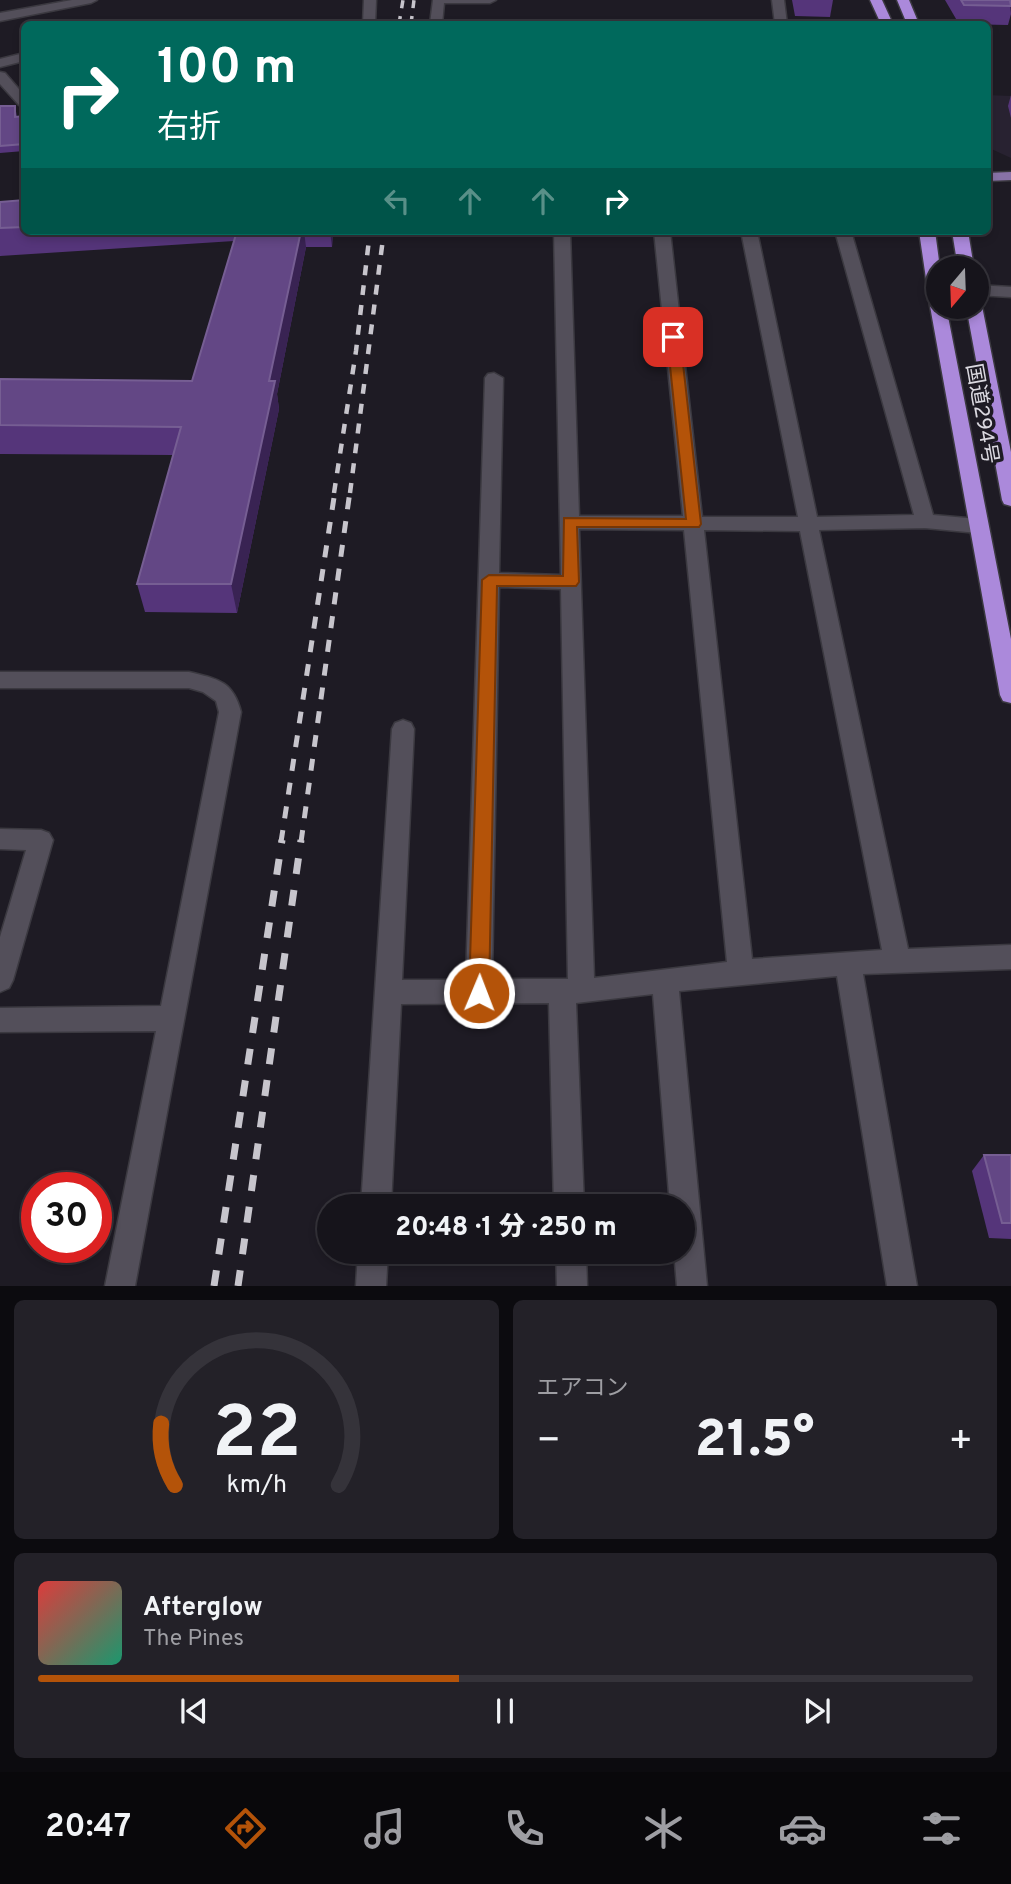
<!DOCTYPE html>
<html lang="ja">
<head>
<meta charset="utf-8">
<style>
  body { margin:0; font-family:Overpass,"Noto Sans JP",sans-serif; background:#232128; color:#f1f3f6; height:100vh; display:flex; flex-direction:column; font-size:26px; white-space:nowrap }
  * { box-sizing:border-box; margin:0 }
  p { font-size:23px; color:#9e9ea3 }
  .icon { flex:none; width:38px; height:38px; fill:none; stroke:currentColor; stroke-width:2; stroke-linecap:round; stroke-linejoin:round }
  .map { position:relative; height:1286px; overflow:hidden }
  .drawer { display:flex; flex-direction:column; gap:14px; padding:14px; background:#0c0b0f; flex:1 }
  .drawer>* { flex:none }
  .top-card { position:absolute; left:21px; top:21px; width:970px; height:214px; border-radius:10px; box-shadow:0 4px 10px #0003,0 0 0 2px #35333a; background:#00695c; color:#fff; overflow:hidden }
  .needle { width:46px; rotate:199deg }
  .tools { position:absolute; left:926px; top:256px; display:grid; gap:14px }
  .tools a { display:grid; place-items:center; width:63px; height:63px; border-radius:50%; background:#16141b; box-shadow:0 4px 10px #0003,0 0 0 2px #35333a; font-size:35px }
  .speed { position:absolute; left:21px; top:1172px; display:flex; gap:14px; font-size:35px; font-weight:700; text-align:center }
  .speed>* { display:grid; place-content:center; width:91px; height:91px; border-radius:50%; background:#16141b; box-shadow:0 4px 10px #0003,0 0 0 2px #35333a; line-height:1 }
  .speed .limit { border:10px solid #d22; background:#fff; color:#111 }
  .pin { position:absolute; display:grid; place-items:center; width:60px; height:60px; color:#fff; margin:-30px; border-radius:14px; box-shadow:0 4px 10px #0006 }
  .me { position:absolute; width:77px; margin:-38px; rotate:1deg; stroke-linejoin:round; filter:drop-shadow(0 0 5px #0008) }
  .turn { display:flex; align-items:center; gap:24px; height:147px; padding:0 21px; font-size:32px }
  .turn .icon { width:91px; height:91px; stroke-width:2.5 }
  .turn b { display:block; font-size:49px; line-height:60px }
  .lanes { display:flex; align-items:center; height:66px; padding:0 21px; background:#0003; justify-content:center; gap:35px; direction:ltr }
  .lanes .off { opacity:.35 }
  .big { font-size:52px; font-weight:800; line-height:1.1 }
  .drawer .widget { flex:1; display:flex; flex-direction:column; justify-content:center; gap:10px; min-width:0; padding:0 24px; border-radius:10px; background:#232128 }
  .drawer .dial { align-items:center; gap:0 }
  .dial svg { height:182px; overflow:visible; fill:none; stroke:#35333a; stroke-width:7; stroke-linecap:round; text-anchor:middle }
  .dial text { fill:#f1f3f6; stroke:none }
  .song { display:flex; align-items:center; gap:21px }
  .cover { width:84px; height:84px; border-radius:10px; background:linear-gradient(135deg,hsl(0 70% 55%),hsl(160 70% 35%)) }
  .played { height:7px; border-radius:4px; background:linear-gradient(90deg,#b45309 45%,#35333a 45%) }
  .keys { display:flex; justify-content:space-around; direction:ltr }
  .heat { display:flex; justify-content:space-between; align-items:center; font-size:38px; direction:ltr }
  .drawer .tiles { flex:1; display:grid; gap:14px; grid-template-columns:1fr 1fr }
  .widget:last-child { grid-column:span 2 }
  .trip { position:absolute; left:317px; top:1194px; width:378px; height:70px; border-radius:35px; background:#16141b; box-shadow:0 4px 10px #0003,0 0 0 2px #35333a; font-weight:800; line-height:70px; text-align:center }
  .tab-bar { display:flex; height:112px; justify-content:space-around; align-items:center; background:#09080b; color:#9e9ea3 }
  .tab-bar .icon { width:49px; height:49px }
  .tab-bar .current { color:#b45309 }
  .tab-bar b { font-size:32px; color:#f1f3f6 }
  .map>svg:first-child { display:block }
  .built { fill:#282231 }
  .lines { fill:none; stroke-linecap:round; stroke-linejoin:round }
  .minor-casing { stroke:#3b3940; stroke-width:3 }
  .major-casing { stroke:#3b3940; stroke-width:3 }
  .highway-casing { stroke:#3b3940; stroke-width:3 }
  .minor { fill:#534f5a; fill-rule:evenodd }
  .major { fill:#8872a7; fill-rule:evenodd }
  .highway { fill:#ab89db; fill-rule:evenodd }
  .rail-far3 { stroke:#c7c5cc; stroke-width:3.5; stroke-dasharray:8 8; stroke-linecap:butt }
  .rail-far2 { stroke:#c7c5cc; stroke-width:4.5; stroke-dasharray:10 10; stroke-linecap:butt }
  .rail-far1 { stroke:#c7c5cc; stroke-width:5; stroke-dasharray:12 12; stroke-linecap:butt }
  .rail { stroke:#c7c5cc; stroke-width:7; stroke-dasharray:16 16; stroke-linecap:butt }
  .wall { fill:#55357a }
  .shaded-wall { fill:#392353 }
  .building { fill:#634785; stroke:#765e93; stroke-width:2 }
  .route { fill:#b45309; stroke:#753606; stroke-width:2 }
  .labels { text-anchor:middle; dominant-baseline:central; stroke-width:7; stroke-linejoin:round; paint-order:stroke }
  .street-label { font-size:21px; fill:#dbd9e0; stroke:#1e1b24 }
</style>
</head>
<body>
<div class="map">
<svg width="1011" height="1286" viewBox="0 0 1011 1286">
  <rect width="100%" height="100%" fill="#1e1b24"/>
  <path class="built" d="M987,95L1011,96V158L987,147Z"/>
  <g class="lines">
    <defs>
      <g id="minor">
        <path d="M72,0H97L91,3L0,21V13Z"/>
        <path d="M364,0H376L375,24H363Z"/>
        <path d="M433,0H496L490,3H444L442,24H430Z"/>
        <path d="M772,0H784L787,24H775Z"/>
        <path d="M24,53V61L0,67V59Z"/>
        <path d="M0,72L5,73L24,95V106L19,105L0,84Z"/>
        <path d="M554,231H570L579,516H683L654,231H670L702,517H798L741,231H757L817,517L914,515L835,231H851L933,515L978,519L985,521L988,526L985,531L978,533L925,528L819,530L908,949L1011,945V969L863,974L917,1286H887L837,976L679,991L707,1286H677L674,1251H682V1206H670L653,994L576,1003L584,1206H554L549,1003L401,1004L391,1206H361L392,729L395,723L403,720L411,723L414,729L402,980H466L485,378L488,374L494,373L503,378L499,573L561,575ZM579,529L684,530L727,962L594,978ZM704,530L800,531L882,950L752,959ZM499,587L561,589L568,979H492Z"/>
        <path d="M976,285L1011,287V297L976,295Z"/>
        <path d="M0,672H189C218,679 233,681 241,712L135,1286H105L156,1031L0,1032V1008L161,1006L219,712L216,701L203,692L189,688H0Z"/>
        <path d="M0,829L41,830L49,833L53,840L13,980L9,988L0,992V937L26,850L0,849Z"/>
        <path d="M358,1251H388L386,1286H356Z"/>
        <path d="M556,1251H586L587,1286H557Z"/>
      </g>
      <path id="major" d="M1011,172V180L987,181V173Z"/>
      <g id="highway">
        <path d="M870,0H882L893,24H881Z"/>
        <path d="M897,0H909L919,24H907Z"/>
        <path d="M919,231H935L940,268H938V306H946L1011,639V703L1003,701L1000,695L930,306Z"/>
        <path d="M952,231H968L974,268H958Z"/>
        <path d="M976,302L982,306L1011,452V506L1004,504L1002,500L966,306H976Z"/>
      </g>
    </defs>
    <use href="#minor" class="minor-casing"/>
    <use href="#major" class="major-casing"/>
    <use href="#highway" class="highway-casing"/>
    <use href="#minor" class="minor"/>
    <use href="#major" class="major"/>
    <use href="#highway" class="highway"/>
    <g class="rail-far3">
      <path d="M399,24L403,0"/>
      <path d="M411,24L414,0"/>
    </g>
    <g class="rail-far2">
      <path d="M334,493L356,351L370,231"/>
      <path d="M350,493L384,231"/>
    </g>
    <g class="rail-far1">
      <path d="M281,842L335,491"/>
      <path d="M301,842L350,491"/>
    </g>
    <g class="rail">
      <path d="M214,1286L282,840"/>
      <path d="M238,1286L301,840"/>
    </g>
  </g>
  <g class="wall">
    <path d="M792,0H833L830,17L795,16Z"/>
    <path d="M945,0H1010L1011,14L1008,25L959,24Z"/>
    <path d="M1011,95V118L1008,106Z"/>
    <path d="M0,106H15L17,117L24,116V151L0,153Z"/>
    <path d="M24,200V231H333L332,247H306L277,394L279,409L237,613L145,612L137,584L173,455L0,454V379L192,381L234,241L0,256V202Z"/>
    <path d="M984,1155H1011V1239L989,1238L972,1171Z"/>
  </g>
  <g class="shaded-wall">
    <path d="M301,231H304L306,247L277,394L279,409L237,613L231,584L269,381Z"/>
    <path d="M330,231H333L332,247Z"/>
  </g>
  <g class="building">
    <path d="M961,0H1010L1011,6L964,5Z"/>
    <path d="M0,106H15V117L24,116V144L0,146Z"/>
    <path d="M24,200V227L0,228V202Z"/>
    <path d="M237,231H301L269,381H275L231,584H137L181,427L0,425V379L192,381Z"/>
    <path d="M984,1155H1011V1223H1002Z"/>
  </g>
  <path class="route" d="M673,334L680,337L701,524L699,527H577L579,582L576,586H497L489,993L486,999L479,1002L472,999L469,993L482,580L489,575L563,576L564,518L686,519L667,337Z"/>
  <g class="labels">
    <g class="street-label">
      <text transform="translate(981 414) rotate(80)">国道294号</text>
    </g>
  </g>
</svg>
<div class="tools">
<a><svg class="needle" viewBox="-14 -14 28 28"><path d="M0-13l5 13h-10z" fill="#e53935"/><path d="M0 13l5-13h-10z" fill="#9e9ea3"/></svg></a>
</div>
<div class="speed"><div class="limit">30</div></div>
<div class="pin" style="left:673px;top:337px;background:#d93025"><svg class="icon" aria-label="arrive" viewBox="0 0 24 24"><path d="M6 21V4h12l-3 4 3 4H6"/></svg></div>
<svg class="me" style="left:479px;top:993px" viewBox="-20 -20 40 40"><circle r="17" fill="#b45309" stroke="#fff" stroke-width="3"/><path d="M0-11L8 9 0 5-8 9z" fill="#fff"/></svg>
<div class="trip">20:48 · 1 分 · 250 m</div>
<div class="top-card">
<div class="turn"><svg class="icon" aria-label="right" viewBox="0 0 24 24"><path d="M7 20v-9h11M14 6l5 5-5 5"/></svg><div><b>100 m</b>右折</div></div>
<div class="lanes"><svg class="icon off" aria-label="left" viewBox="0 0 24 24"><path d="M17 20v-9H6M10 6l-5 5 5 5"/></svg><svg class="icon off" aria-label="ahead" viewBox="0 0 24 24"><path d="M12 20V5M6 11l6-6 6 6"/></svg><svg class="icon off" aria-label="ahead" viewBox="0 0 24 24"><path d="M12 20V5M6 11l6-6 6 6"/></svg><svg class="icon" aria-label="right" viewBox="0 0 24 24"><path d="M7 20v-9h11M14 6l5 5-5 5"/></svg></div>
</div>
</div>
<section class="drawer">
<div class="tiles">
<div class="widget dial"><svg viewBox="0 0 100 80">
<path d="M14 69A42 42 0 1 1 86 69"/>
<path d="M14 69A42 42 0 0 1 8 42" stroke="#b45309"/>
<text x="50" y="56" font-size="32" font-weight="700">22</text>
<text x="50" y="72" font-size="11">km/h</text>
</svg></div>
<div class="widget"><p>エアコン</p>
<div class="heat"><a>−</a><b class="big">21.5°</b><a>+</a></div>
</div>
<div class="widget">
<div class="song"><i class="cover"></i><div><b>Afterglow</b><p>The Pines</p></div></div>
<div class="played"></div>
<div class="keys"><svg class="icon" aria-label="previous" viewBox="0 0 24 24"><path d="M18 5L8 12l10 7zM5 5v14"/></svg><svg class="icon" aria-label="pause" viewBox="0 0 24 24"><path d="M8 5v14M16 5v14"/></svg><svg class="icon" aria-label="next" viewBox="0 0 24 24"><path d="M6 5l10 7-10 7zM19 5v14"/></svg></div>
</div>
</div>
</section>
<nav class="tab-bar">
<b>20:47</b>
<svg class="icon current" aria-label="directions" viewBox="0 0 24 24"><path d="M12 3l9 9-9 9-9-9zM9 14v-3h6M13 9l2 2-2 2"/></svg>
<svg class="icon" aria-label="music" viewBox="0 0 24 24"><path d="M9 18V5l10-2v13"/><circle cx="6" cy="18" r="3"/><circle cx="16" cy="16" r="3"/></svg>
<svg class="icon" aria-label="phone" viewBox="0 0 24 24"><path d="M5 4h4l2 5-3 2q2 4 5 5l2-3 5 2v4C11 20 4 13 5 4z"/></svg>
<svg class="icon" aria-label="climate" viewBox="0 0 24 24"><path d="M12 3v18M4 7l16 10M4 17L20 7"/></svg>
<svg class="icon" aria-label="car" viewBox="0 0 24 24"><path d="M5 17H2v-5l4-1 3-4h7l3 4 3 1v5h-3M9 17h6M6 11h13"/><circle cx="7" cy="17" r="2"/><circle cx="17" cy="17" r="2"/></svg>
<svg class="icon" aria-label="filters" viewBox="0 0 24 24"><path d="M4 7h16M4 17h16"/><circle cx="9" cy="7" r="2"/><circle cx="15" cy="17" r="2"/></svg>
</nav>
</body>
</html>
